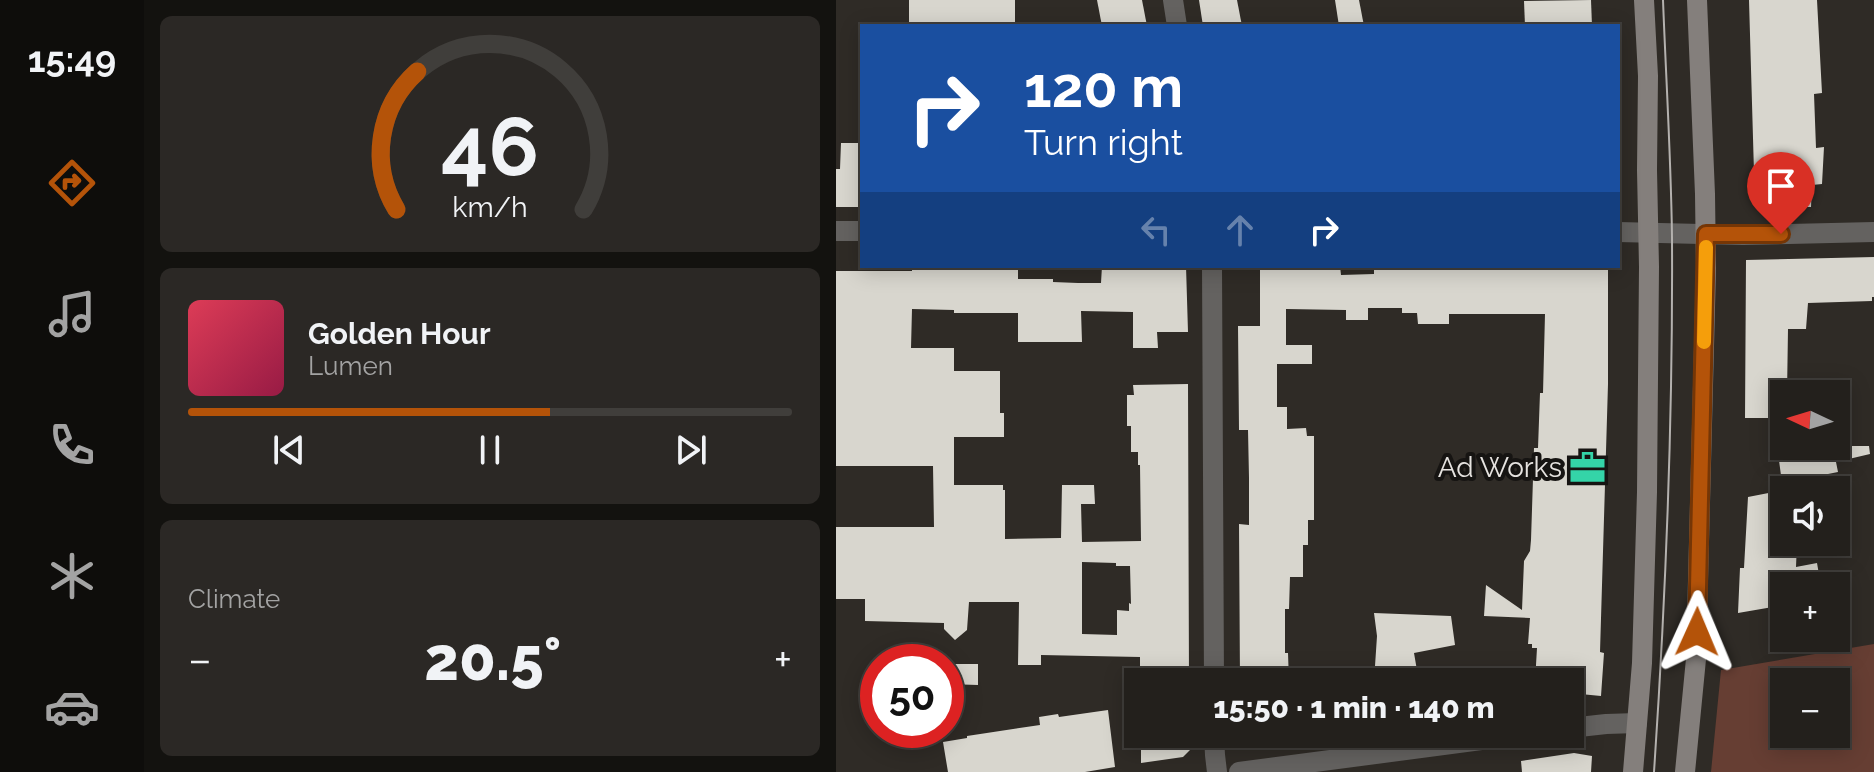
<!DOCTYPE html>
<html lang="en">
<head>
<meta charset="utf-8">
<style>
  body { margin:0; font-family:Raleway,sans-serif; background:#2b2825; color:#f1f3f6; height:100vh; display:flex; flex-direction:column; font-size:30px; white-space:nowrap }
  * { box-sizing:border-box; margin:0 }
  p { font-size:26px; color:#a3a3a3 }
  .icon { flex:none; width:44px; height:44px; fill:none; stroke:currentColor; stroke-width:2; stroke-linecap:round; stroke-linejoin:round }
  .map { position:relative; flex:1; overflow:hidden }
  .details { display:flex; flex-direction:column; gap:16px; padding:16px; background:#13120f; width:692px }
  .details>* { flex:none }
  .guide { position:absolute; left:24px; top:24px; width:760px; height:244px; border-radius:0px; box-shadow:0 4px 20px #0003,0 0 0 2px #403e3b; background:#1a4fa0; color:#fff; overflow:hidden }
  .needle { width:52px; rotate:274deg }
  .controls { position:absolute; left:934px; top:380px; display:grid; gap:16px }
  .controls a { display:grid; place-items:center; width:80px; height:80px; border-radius:0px; background:#23201c; box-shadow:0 4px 20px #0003,0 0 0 2px #403e3b; font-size:40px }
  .speed { position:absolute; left:24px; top:644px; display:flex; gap:16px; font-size:40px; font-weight:700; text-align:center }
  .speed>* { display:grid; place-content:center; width:104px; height:104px; border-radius:50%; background:#23201c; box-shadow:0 4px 20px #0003,0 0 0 2px #403e3b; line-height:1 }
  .speed .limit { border:12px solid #d22; background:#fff; color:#111 }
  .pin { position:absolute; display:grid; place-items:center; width:68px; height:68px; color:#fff; margin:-82px -34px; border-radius:50% 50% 50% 0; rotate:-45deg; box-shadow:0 0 8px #0007 }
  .pin .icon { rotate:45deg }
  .me { position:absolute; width:88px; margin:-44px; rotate:1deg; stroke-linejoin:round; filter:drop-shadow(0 0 6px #0008) }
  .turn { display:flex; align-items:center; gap:28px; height:168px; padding:0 32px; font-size:36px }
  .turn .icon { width:104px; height:104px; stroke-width:2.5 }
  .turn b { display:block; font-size:56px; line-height:68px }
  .lanes { display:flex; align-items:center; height:76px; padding:0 32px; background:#0003; justify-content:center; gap:40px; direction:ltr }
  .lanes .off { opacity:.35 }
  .big { font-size:60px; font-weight:800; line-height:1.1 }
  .details .tile { flex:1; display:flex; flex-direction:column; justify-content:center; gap:12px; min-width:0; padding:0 28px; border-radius:12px; background:#2b2825 }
  .details .dial { align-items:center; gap:0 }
  .dial svg { height:208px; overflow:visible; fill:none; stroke:#403e3b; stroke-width:7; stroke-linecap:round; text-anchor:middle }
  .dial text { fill:#f1f3f6; stroke:none }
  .song { display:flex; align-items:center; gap:24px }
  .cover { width:96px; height:96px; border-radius:12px; background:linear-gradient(135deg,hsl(350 70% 55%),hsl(340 70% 35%)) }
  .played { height:8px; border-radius:4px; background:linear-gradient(90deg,#b45309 60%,#403e3b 60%) }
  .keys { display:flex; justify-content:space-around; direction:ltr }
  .heat { display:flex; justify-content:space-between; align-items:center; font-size:44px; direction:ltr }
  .trip { position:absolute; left:288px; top:668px; width:460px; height:80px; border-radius:0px; background:#23201c; box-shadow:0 4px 20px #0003,0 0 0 2px #403e3b; font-weight:800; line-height:80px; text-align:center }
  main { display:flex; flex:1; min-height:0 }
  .dock { display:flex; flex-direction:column; width:144px; justify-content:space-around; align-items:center; background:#0e0d0b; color:#a3a3a3 }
  .dock .icon { width:56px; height:56px }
  .dock .on { color:#b45309 }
  .dock b { font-size:36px; color:#f1f3f6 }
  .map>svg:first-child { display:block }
  .green { fill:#663e33; fill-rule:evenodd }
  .building { fill:#d8d6ce; fill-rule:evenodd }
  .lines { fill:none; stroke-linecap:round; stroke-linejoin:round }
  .minor { stroke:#646260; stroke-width:20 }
  .secondary { stroke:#847f7c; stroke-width:20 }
  .tram { stroke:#b4b1ae; stroke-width:2 }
  .route-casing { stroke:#753606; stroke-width:20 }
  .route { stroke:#b45309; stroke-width:14 }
  .slow { stroke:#f59e0b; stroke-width:14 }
  .labels { text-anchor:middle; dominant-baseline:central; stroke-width:8; stroke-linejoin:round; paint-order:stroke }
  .poi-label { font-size:28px; fill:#e6e3e0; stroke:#161412; text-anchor:end }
</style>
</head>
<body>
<main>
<nav class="dock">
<b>15:49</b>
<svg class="icon on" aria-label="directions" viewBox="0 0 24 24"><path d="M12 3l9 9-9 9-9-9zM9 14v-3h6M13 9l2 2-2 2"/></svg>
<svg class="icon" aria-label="music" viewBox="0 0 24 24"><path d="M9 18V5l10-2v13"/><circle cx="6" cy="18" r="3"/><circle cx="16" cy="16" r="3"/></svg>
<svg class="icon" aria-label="phone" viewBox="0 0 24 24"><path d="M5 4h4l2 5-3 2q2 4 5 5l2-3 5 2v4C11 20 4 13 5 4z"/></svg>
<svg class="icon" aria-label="climate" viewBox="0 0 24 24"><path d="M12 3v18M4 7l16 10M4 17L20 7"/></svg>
<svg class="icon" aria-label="car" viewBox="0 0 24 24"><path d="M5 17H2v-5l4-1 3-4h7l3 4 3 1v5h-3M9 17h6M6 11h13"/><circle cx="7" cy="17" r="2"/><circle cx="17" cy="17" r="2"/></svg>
</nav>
<section class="details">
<div class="tile dial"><svg viewBox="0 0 100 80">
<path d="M14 69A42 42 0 1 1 86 69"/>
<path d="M14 69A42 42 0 0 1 22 16" stroke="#b45309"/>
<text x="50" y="56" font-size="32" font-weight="700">46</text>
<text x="50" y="72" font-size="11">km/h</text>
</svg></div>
<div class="tile">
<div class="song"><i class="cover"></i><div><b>Golden Hour</b><p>Lumen</p></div></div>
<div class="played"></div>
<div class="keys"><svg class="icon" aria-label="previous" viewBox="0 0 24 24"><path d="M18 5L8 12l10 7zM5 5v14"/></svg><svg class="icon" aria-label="pause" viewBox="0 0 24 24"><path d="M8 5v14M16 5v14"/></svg><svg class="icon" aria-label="next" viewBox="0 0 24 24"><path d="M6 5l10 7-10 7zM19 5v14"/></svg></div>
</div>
<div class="tile"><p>Climate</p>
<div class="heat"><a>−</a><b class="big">20.5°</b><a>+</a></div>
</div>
</section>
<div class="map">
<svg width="1038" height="772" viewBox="0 0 1038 772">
  <rect width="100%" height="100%" fill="#2f2b26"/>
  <path class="green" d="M1038,644V772H875L885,670ZM948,682H1000V734H948Z"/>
  <g class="building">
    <path d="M73,0H179V26L73,25Z"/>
    <path d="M261,0H306L311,26H266Z"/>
    <path d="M363,0H401L406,26H367Z"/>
    <path d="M499,0H523L528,26H503Z"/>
    <path d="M755,0L756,26H689L688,1Z"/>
    <path d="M913,0H981L986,93L978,94L980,148L988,147L986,184L976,185L975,207H919Z"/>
    <path d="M5,143H26V207H0V169H4Z"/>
    <path d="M1038,257V297H1036V301L972,303L970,329H952L951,394H948V418H909L910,260Z"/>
    <path d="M76,266H182V279H217V282L242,283H265L266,266H350L352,332H321L322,348H297V312L245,311L246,342H182V313H118V310L76,309L75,348H118V371H164V413H168V437H118V485H167V490H169V539L225,538L226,485H258L259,504H245L246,542L305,541L304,465H302V452H295V426H291V395H298L297,385L352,384L353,682H304V657L205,655V665H182L183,602H133L131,630L119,640L108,629V623L29,621V599H0V527H98L97,466H0V271H76ZM246,562L280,563V566H294L295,604L293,603V611L281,610V635L246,634Z"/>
    <path d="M424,266H504L505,275L538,274V266H772V384L764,652L768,653L765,696L734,693V682H699L701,648H696V644H692L694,618L648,616L650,585L686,610L688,561L694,551L695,540L698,448H702L704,393H707L709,314H613V324H582L581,313H566V308H532V320H510V310L450,309V345H476V364H441V407H451V429L470,428L471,436H478V520H472V545H467V577H454L453,609H449V653H452L453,682H404L403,524L413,525V478L412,430H403L402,326H424Z"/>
    <path d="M941,446H1033L1034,454L1000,462L1002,472L992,474L993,476L964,481L963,490H947Z"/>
    <path d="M948,490V542H961L960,567L981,563L985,586H948V605L902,613L904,568H908L912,497Z"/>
    <path d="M538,613L615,616L619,645L578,653L583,682H509L539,666L541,636Z"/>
    <path d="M110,664H142V685L110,684Z"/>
    <path d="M272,710L279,767L249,772H112L107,742L131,738V736L204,725L203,717L222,714L223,717Z"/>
    <path d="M305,734H354V750L347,757L305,763Z"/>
    <path d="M738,753L756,756L755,772H686L685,761Z"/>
  </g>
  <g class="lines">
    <g class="minor">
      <path d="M337,0L341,26"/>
      <path d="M0,231H26"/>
      <path d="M782,232L907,235L1038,232"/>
      <path d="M376,266L378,682"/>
      <path d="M734,728L770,724L801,723"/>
      <path d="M378,734L379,755L381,772"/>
      <path d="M403,772L692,734"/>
    </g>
    <g class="secondary">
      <path d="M797,772L806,663L811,492L813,267L811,170L812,76L808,0"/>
      <path d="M849,772L860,659L870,268L869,194L861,0"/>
    </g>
    <path class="tram" d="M818,772C830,594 837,416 836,237C835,158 830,79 827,0"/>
  </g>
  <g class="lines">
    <defs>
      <path id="route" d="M861,632L870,234H945"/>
    </defs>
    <use href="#route" class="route-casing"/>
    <use href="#route" class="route"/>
    <path class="slow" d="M868,342L870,247"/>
  </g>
  <defs>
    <symbol id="office-bare" viewBox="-9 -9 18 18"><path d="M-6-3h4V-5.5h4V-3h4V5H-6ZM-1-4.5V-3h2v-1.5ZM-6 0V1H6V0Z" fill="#34d4a8" stroke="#161412" stroke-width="2.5" paint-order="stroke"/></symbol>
  </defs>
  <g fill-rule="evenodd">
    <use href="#office-bare" x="726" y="442" width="51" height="51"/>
  </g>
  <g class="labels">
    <g class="poi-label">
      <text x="726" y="467">Ad Works</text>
    </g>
  </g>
</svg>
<div class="controls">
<a><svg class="needle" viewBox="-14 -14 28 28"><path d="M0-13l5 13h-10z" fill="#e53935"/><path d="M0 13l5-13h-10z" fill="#a3a3a3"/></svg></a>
<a><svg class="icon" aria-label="sound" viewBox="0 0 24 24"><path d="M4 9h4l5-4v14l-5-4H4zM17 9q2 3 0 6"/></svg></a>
<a>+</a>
<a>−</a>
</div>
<div class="speed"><div class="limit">50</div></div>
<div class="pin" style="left:945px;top:234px;background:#d93025"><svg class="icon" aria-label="arrive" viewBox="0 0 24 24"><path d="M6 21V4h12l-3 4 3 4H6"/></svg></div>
<svg class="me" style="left:861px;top:632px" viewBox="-20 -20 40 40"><path d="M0-17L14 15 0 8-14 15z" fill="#b45309" stroke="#fff" stroke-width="4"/></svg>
<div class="trip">15:50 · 1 min · 140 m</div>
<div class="guide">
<div class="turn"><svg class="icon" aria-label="right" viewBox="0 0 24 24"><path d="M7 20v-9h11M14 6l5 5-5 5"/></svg><div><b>120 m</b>Turn right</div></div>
<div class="lanes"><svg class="icon off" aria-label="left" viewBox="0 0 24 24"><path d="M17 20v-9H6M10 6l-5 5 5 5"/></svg><svg class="icon off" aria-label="ahead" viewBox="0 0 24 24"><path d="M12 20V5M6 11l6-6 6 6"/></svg><svg class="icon" aria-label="right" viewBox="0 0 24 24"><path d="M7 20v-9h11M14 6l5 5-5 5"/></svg></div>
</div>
</div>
</main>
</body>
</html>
